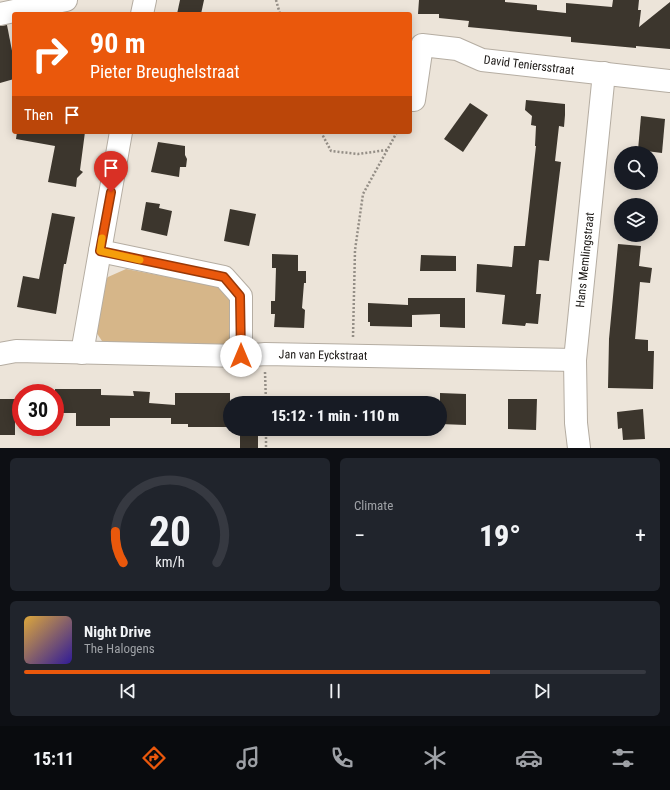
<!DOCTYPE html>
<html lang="en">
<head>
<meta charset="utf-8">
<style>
  body { margin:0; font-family:"Roboto Condensed",sans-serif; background:#20242c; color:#f1f3f6; height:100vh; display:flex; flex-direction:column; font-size:15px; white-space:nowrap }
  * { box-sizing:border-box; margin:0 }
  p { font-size:13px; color:#9ea1a6 }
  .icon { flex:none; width:22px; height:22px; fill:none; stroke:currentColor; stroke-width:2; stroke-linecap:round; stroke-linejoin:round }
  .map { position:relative; height:448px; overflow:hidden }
  .panel { display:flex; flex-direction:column; gap:10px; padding:10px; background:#0d0f14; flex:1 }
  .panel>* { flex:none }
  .top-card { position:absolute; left:12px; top:12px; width:400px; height:122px; border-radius:4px; box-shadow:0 2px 10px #0003; background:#ea580c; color:#fff; overflow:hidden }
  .fabs { position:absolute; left:614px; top:146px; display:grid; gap:8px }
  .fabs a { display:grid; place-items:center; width:44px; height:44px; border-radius:50%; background:#171b24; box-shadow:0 2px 10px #0003; font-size:20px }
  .speed { position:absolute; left:12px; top:384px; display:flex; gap:8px; font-size:20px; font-weight:700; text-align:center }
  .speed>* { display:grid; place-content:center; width:52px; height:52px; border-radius:50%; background:#171b24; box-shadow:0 2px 10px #0003; line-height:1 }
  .speed .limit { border:6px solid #d22; background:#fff; color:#111 }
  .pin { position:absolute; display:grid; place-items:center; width:34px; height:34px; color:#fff; margin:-41px -17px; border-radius:50% 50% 50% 0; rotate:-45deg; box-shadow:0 0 4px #0007 }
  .pin .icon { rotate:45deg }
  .me { position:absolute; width:44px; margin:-22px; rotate:0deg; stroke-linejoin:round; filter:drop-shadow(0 0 3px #0008) }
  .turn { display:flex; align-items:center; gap:14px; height:84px; padding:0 12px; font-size:18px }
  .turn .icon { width:52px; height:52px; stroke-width:2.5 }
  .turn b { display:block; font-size:28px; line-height:34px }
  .then { display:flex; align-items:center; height:38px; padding:0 12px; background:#0003; gap:8px; font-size:15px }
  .big { font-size:30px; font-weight:800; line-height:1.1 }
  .panel .card { flex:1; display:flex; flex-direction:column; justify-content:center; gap:6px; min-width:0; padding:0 14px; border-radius:6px; background:#20242c }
  .panel .dial { align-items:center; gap:0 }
  .dial svg { height:104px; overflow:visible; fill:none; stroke:#363941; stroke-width:7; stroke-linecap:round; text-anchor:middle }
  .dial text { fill:#f1f3f6; stroke:none }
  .song { display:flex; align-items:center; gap:12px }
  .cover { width:48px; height:48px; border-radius:6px; background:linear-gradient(135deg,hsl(40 70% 55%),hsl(250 70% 35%)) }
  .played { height:4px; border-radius:2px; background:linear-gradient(90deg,#ea580c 75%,#363941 75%) }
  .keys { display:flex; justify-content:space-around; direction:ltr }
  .heat { display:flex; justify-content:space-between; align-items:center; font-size:22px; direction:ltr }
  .panel .tiles { flex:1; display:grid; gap:10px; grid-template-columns:1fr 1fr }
  .card:last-child { grid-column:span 2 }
  .trip { position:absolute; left:223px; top:396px; width:224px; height:40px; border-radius:20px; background:#171b24; box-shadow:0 2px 10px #0003; font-weight:800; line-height:40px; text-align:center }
  .tab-bar { display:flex; height:64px; justify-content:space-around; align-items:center; background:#090b0e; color:#9ea1a6 }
  .tab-bar .icon { width:28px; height:28px }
  .tab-bar .current { color:#ea580c }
  .tab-bar b { font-size:18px; color:#f1f3f6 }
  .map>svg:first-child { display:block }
  .green { fill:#d6b689 }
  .building { fill:#3c362d }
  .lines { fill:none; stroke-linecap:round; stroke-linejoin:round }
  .minor-casing { stroke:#b5ada2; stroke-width:24 }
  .path { stroke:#948e86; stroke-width:2.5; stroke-dasharray:2 2; stroke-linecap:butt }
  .minor { stroke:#fff; stroke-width:22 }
  .route-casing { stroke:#983908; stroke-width:10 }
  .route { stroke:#ea580c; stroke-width:7 }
  .slow { stroke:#f59e0b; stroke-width:7 }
  .labels { text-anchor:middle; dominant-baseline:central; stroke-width:4; stroke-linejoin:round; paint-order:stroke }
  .street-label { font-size:12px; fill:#1a1714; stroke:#fff }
</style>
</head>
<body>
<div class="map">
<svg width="670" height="448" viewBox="0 0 670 448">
  <rect width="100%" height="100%" fill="#ece4d9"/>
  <path class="green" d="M126,269L221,287L233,300L232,336L226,344L219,346H112L102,341L96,332L102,283L108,277Z"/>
  <g class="building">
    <path d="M180,0H204L201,14H177Z"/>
    <path d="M419,0H505V2L537,5V10L566,13V3L612,7L613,0H639L638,10H641L639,27L670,2V49L636,46V48L571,42V37L468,27L469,21L439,18V14H418Z"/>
    <path d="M7,25L14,61V79L0,83V26Z"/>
    <path d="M526,100L565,104V115L564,127L559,126L555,161L561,162L549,261L539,260L536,294H541L538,324L526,323L525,326L502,324L505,295L476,292L477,264L512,267L514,246H525L536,146H535L536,126L531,125L532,116L525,110Z"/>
    <path d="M470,103L488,115L463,152L444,139Z"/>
    <path d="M641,116L665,119L662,153L638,150Z"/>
    <path d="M17,132H85L80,170L83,172L77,178L76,187L48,182L55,146L16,139Z"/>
    <path d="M158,142L185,146V155L187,159L186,167H180L179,177L151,172Z"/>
    <path d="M146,202L160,204L159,208L172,211L167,236L141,230Z"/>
    <path d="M230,209L256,214L249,246L224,241Z"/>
    <path d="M52,213L75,217L66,264H64L56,314L17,307L23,276L39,279Z"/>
    <path d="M618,244L641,246L639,266L652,268L650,283L640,282L635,339L648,340V351H654L653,389L608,388L609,339Z"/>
    <path d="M272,254L298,255V271H306V283H304L302,308L305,310L304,328L274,327L275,314H271V301H275L276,268H272Z"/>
    <path d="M421,255L456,256V271H420Z"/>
    <path d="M408,298H465V328L440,327V314L412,315V327L370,326V322H368V303L408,305Z"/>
    <path d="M55,389H101V395L134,396L133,391L150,392L149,403L175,405V393H230V427H188V424H171V418H110V426H76V413H55Z"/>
    <path d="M440,393L466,394V425L440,424Z"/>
    <path d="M0,399H21V415H15V435H0Z"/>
    <path d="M508,399H537L536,430L508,429Z"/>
    <path d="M643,409L645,439L623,440L622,428L618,429L617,412Z"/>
    <rect x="240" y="429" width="18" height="19"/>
  </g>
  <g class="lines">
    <defs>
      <g id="minor">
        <path d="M0,14L66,0"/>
        <path d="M142,14L145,0"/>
        <path d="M414,100L422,45L457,49L482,60L670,81"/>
        <path d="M100,251L224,277L241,296V356"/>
        <path d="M82,353L121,132"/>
        <path d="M0,354L16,351L241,356L265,354L575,360"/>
        <path d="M579,448L576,423L575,360L604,73"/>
      </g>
    </defs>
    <use href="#minor" class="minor-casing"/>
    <g class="path">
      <path d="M276,0L280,14"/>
      <path d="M321,132L331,151L358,154L387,150"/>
      <path d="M353,337L355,250L363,194L397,132"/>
      <path d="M265,372L266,403"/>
      <path d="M266,429V448"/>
    </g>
    <use href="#minor" class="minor"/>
  </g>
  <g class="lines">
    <defs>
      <path id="route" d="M111,192L100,251L224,277L240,296L241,356"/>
    </defs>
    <use href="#route" class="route-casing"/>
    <use href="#route" class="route"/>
    <path class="slow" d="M102,238L100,251L140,260"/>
  </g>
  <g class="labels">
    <g class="street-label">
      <text transform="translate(529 65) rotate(7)">David Teniersstraat</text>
      <text transform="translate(585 260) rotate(-84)">Hans Memlingstraat</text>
      <text transform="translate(323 355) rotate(1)">Jan van Eyckstraat</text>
    </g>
  </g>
</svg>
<div class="fabs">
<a><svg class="icon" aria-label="search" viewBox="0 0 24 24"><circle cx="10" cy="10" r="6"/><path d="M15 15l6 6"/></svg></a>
<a><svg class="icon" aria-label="layers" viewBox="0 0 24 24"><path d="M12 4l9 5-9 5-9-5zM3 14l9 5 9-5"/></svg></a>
</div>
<div class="speed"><div class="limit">30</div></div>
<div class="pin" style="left:111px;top:192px;background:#d93025"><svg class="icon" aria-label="arrive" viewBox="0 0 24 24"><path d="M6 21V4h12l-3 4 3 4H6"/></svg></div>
<svg class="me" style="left:241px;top:356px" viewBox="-20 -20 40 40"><circle r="19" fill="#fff"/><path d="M0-13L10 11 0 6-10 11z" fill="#ea580c"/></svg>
<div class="trip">15:12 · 1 min · 110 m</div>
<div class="top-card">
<div class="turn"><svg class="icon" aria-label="right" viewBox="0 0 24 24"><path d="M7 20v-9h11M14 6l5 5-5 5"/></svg><div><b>90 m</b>Pieter Breughelstraat</div></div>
<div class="then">Then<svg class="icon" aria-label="arrive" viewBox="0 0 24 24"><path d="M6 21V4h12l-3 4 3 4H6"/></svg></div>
</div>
</div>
<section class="panel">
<div class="tiles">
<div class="card dial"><svg viewBox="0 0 100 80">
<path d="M14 69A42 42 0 1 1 86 69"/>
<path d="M14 69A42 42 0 0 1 8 45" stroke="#ea580c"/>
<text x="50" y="56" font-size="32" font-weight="700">20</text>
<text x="50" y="72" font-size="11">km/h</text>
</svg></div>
<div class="card"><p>Climate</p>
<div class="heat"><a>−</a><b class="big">19°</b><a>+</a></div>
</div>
<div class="card">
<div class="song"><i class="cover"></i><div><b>Night Drive</b><p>The Halogens</p></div></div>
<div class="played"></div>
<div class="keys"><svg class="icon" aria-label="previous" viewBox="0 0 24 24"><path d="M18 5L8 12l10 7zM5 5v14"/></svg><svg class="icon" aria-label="pause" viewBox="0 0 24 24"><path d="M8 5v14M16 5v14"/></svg><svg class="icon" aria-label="next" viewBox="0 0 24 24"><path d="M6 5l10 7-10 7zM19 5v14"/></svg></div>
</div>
</div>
</section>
<nav class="tab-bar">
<b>15:11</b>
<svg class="icon current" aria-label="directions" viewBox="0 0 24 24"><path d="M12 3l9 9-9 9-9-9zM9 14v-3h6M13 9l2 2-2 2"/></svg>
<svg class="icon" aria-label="music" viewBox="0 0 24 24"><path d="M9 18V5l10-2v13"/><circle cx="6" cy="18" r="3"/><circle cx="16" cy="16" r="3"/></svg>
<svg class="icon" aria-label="phone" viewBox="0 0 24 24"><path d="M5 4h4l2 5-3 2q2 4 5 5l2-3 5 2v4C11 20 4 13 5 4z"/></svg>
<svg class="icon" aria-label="climate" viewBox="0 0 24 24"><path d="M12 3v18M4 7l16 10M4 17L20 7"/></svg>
<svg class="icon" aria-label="car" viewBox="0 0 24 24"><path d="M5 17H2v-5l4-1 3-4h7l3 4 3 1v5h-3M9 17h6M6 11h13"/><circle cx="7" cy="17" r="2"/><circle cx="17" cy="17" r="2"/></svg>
<svg class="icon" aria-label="filters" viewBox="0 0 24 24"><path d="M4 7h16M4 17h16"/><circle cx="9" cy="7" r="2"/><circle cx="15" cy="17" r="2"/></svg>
</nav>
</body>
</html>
